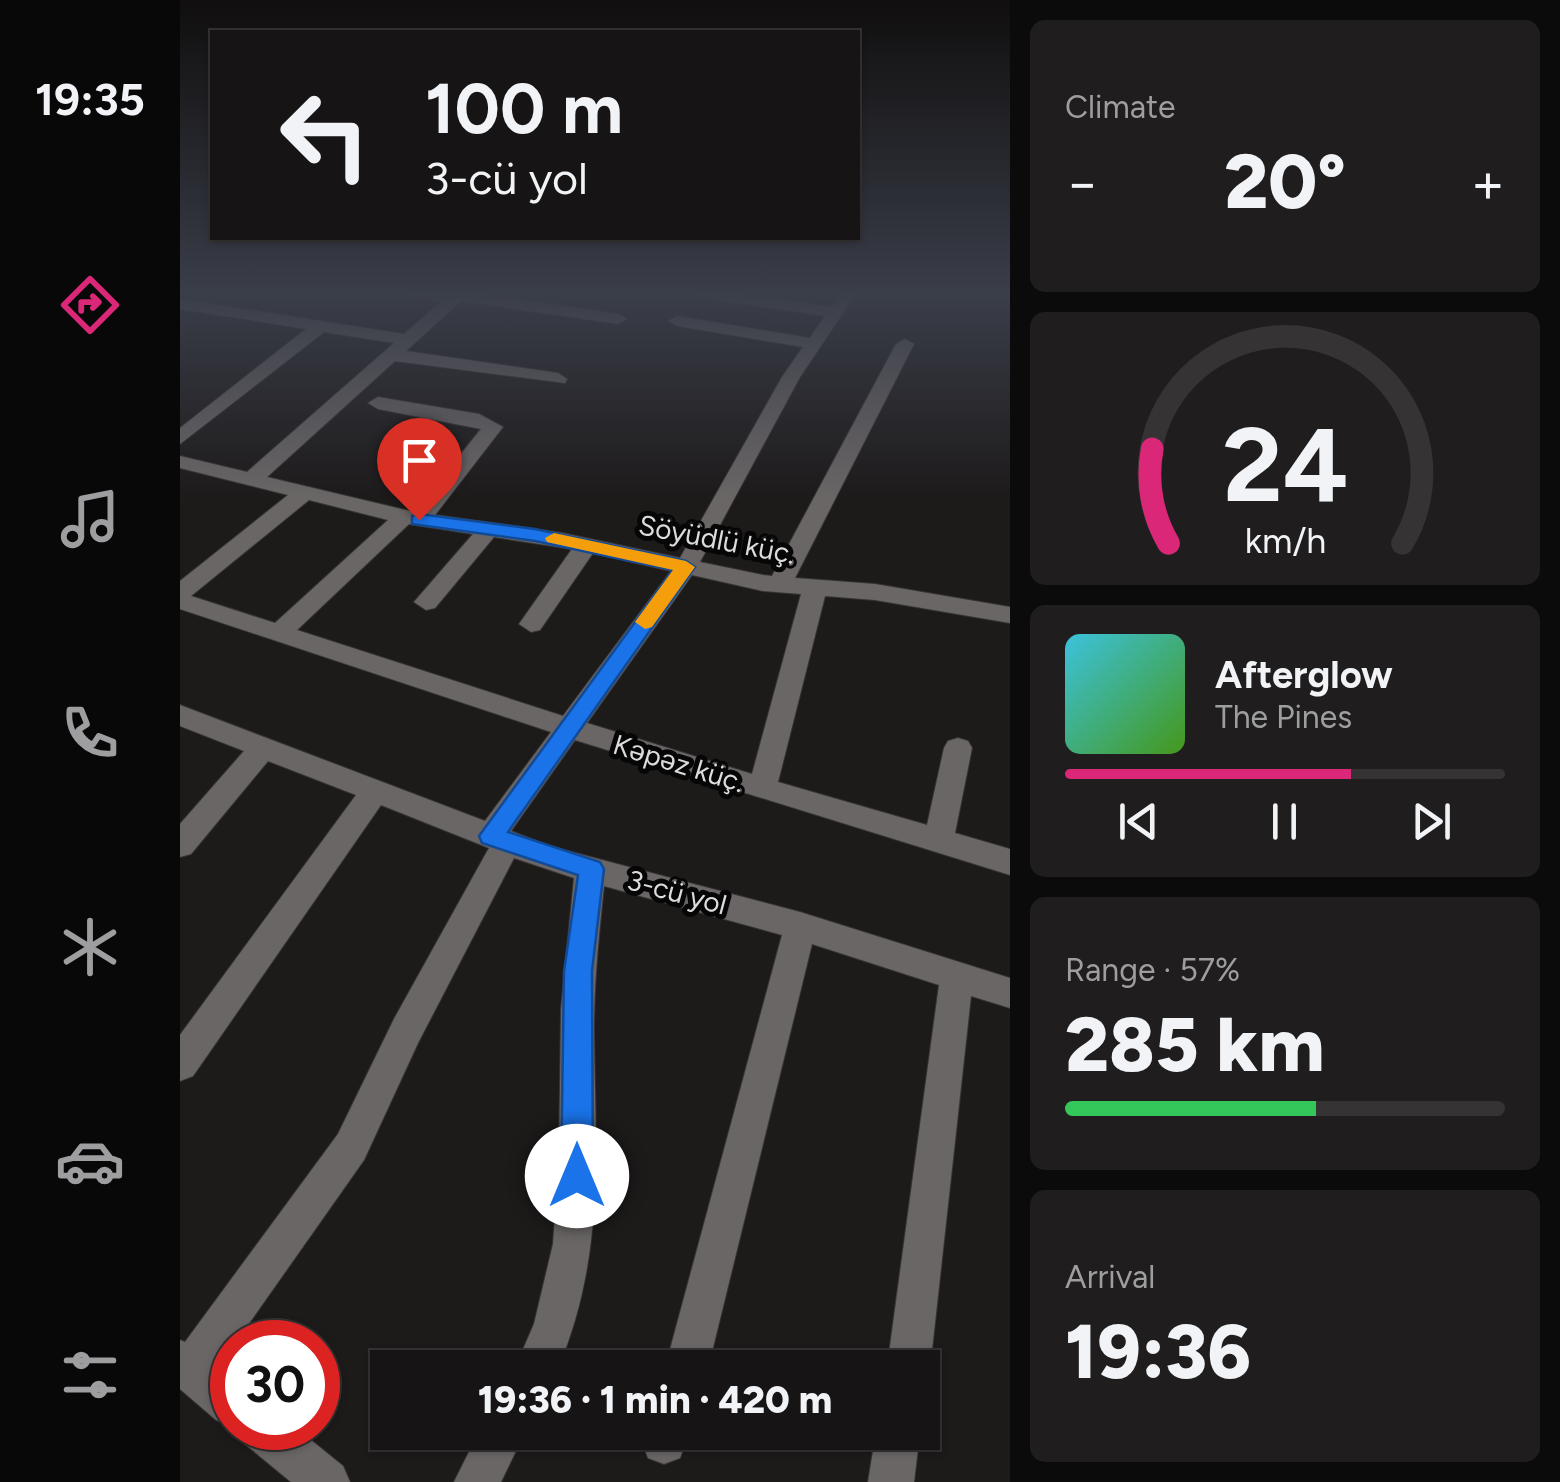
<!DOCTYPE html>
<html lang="en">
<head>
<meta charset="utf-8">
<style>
  body { margin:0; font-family:Figtree,sans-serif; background:#1f1d1d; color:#f1f3f6; height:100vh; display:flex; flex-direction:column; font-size:38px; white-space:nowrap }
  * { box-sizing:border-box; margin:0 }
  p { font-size:32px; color:#9e9ea0 }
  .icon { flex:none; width:55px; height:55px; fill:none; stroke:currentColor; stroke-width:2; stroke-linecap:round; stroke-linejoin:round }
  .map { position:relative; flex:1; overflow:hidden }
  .drawer { display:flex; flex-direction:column; gap:20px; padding:20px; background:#0c0b0b; width:550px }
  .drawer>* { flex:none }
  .hud { position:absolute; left:30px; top:30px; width:650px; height:210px; border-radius:0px; box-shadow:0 2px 8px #0004,0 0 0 2px #353334; background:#161414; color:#f1f3f6; overflow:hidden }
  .speed { position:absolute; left:30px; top:1320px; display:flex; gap:20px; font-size:50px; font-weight:700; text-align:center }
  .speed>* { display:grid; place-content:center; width:130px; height:130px; border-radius:50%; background:#161414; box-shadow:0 2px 8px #0004,0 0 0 2px #353334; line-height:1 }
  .speed .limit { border:15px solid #d22; background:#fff; color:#111 }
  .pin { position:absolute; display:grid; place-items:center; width:85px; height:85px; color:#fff; margin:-102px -42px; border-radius:50% 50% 50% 0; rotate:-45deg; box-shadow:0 0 10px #0007 }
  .pin .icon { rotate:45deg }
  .me { position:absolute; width:110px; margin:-55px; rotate:0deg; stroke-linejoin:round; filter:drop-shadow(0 0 8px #0008) }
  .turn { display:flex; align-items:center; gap:35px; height:210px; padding:0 50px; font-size:45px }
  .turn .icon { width:130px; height:130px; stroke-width:2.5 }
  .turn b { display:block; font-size:70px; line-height:85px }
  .big { font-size:75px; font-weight:800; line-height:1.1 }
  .drawer .card { flex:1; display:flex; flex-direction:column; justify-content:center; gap:15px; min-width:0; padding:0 35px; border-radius:15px; background:#1f1d1d }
  .drawer .dial { align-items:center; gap:0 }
  .dial svg { height:260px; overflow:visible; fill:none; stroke:#353334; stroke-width:7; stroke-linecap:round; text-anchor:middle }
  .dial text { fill:#f1f3f6; stroke:none }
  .song { display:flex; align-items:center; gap:30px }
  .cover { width:120px; height:120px; border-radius:15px; background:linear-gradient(135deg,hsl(190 70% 55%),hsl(100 70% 35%)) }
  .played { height:10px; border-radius:5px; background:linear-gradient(90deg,#db2777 65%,#353334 65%) }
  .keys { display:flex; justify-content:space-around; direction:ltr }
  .heat { display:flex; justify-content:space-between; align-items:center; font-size:55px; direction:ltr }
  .charge { height:15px; border-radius:8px; background:linear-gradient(90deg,#34c759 57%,#353334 0) }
  .trip { position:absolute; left:190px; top:1350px; width:570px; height:100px; border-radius:0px; background:#161414; box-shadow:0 2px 8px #0004,0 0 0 2px #353334; font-weight:800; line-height:100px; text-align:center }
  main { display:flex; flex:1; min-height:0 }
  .menu { display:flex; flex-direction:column; width:180px; justify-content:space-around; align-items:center; background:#090808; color:#9e9ea0 }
  .menu .icon { width:70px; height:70px }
  .menu .current { color:#db2777 }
  .menu b { font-size:45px; color:#f1f3f6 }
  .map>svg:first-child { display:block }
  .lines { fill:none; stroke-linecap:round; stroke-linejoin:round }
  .minor-casing { stroke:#373434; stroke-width:2 }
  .minor { fill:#6a6666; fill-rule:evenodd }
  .route { fill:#1a73e8; stroke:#114b97; stroke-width:2.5 }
  .slow { fill:#f59e0b }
  .labels { text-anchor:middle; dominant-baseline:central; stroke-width:10; stroke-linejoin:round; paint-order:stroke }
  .street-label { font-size:28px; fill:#dddbdb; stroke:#070606 }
</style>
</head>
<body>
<main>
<nav class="menu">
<b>19:35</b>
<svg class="icon current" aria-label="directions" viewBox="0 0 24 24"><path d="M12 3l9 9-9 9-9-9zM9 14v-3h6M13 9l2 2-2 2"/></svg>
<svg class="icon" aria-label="music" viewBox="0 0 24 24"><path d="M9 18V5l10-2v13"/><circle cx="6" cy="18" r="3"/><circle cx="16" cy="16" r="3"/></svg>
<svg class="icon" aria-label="phone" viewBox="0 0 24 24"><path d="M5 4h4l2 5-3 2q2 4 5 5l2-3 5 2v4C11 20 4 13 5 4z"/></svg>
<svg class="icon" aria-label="climate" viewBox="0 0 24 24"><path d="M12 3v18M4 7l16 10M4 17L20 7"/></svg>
<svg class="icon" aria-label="car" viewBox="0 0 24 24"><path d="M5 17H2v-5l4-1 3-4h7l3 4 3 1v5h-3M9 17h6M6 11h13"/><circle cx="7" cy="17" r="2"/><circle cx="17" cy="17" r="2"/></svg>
<svg class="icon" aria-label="filters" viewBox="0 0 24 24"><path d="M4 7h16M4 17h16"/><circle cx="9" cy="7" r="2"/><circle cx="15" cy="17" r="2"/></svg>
</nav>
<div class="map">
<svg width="830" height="1482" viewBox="0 0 830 1482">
  <rect width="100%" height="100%" fill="#1d1a1a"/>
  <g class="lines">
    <defs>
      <g id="minor">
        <path d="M220,292H290L438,314L447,319L438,324L281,301L226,351L378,373L387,379L385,383L215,361L87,477L234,512L301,429L198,409L188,403L198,397L299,414L323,427L255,515L382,533L500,558L602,377L623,347L497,326L488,321L497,316L630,338L645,316L516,297L508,292H549L652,307L662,292H677L620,377L520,562L583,575L592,576L716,344L725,339L734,344L615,578L695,584L830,607V623L695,600L645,596L598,782L747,825L764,748L768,741L778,738L788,741L792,748L775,833L830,849V875L395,740L331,831L369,846L620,912L830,978V1008L791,996L750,1368L743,1383L742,1368H707L759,985L632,944L528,1368H485L602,935L424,886C419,934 414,982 414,1030C415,1150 426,1254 378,1368H335L354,1324L373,1244L379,1159L381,1009L394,878L334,858L238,1043L184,1160L39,1366L52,1376V1426L36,1420L0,1389V1340L5,1342L158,1134L214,1019L309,848L201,805L13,1076L0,1081V1035L176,795L88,761L11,854L0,857V824L64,751L0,726V705L305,821L371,732L0,609V581L108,495L0,468V456L67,472L214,343L144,332L0,444V428L126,329L0,309V299L224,334L261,302ZM129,500L208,520L95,623L11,596ZM229,524L293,534L234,602L246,610L255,608L314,537L392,549L339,624L351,632L360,630L413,553L491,571L383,716L117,630ZM512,575L583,591L621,594L572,774L407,723Z"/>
        <path d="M59,1428H116L163,1466L170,1482H111L65,1444Z"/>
        <path d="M299,1432H345L321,1482H274Z"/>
        <path d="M465,1432H509L500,1458L484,1464L468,1458L462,1442Z"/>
        <path d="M696,1432H740L734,1482H688Z"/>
      </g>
    </defs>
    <use href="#minor" class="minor-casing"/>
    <use href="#minor" class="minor"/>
  </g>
  <linearGradient id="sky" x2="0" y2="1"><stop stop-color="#100e0e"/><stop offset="0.59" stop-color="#3a3e49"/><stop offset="1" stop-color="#3a3e49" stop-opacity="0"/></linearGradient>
  <rect width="830" height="499" fill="url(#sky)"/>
  <path class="route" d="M239,514L355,529L506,561L515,567L328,832L420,862L424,869L412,971L413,1176L408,1187L397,1192L386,1187L381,1176L384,971L398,875L302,843L299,836L493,570L355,541L232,524V516Z"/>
  <path class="slow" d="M374,533L506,561L515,567L472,627L465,629L455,622L493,570L367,542L365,538Z"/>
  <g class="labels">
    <g class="street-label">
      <text transform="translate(537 539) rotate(11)">Söyüdlü küç.</text>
      <text transform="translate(499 763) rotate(17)">Kəpəz küç.</text>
      <text transform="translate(497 892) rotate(15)">3-cü yol</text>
    </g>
  </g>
</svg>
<div class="speed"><div class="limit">30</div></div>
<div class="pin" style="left:239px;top:520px;background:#d93025"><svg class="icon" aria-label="arrive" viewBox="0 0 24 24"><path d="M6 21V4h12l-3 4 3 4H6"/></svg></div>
<svg class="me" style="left:397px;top:1176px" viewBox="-20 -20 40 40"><circle r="19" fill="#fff"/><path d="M0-13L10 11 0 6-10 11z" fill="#1a73e8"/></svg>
<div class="trip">19:36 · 1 min · 420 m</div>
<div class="hud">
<div class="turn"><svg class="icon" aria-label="left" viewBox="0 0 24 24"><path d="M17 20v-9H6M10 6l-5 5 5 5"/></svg><div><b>100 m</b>3-cü yol</div></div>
</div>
</div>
<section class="drawer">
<div class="card"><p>Climate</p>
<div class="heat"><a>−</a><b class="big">20°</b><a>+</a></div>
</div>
<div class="card dial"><svg viewBox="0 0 100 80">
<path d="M14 69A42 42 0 1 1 86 69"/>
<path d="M14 69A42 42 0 0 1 9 40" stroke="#db2777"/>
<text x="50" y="56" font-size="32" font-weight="700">24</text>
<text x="50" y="72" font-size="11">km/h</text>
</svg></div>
<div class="card">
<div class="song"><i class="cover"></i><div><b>Afterglow</b><p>The Pines</p></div></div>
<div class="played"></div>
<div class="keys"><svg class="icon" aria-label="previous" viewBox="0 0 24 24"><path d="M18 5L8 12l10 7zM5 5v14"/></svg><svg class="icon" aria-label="pause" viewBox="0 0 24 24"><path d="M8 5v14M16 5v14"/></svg><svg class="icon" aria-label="next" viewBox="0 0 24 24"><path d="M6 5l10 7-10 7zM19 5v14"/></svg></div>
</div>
<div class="card"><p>Range · 57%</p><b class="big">285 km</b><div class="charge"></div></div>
<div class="card"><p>Arrival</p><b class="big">19:36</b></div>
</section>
</main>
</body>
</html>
